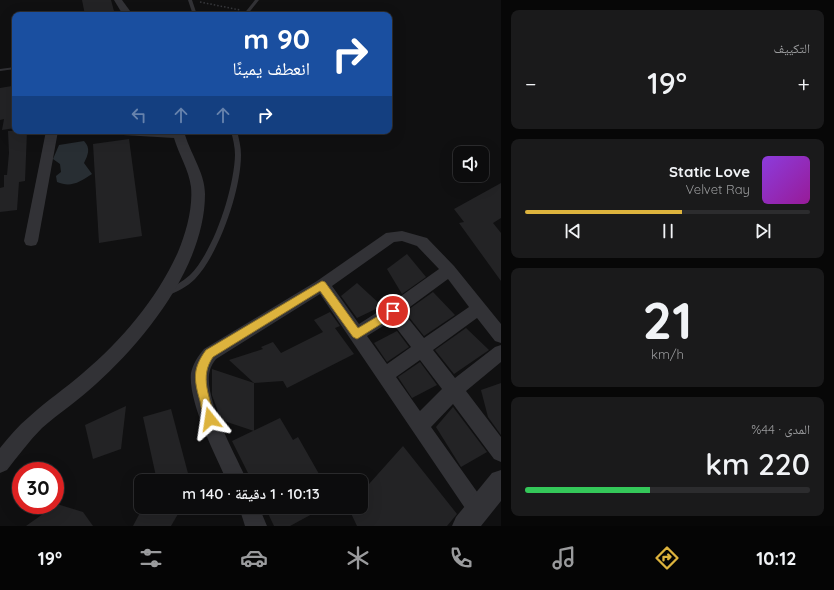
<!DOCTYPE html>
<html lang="ar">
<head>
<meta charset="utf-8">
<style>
  body { margin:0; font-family:Quicksand,"Noto Naskh Arabic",sans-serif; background:#1a1a1b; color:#f1f3f6; direction:rtl; height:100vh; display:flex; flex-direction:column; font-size:15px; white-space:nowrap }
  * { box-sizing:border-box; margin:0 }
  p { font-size:13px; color:#9a9b9d }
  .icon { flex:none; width:22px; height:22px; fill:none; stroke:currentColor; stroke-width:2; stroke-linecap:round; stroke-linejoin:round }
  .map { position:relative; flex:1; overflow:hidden; direction:ltr }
  .side { display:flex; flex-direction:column; gap:10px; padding:10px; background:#070707; width:333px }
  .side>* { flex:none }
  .top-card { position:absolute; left:12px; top:12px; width:380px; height:122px; border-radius:8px; box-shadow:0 4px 16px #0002,0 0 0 1px #2c2c2e; direction:rtl; background:#1a4fa0; color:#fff; overflow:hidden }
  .buttons { position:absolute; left:453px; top:146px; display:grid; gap:8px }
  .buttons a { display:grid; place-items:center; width:36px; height:36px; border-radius:8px; background:#0c0c0d; box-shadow:0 4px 16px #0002,0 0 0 1px #2c2c2e; font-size:20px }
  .speed { position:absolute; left:12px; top:462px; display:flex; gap:8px; font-size:20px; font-weight:700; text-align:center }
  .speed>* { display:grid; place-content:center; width:52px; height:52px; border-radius:50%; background:#0c0c0d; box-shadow:0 4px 16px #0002,0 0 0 1px #2c2c2e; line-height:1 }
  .speed .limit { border:6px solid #d22; background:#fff; color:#111 }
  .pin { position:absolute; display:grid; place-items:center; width:34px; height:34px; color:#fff; margin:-17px; border:2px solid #fff; border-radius:50%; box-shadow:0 1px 4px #0007 }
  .me { position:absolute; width:44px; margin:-22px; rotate:345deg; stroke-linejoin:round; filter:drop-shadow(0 0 3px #0008) }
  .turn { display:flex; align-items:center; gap:14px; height:84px; padding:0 16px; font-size:18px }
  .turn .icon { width:52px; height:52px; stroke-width:2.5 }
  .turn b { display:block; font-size:28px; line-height:34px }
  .lanes { display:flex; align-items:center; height:38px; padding:0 16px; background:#0003; justify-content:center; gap:20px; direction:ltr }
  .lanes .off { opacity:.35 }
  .big { font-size:30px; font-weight:600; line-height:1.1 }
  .side .widget { flex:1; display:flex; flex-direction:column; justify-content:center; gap:6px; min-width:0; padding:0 14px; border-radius:8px; background:#1a1a1b }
  .side .dial { align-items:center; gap:0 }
  .dial b { font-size:52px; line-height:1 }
  .song { display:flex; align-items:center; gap:12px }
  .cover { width:48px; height:48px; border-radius:6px; background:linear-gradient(135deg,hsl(270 70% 55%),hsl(300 70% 35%)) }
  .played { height:4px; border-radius:2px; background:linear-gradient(90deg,#ddb33d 55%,#2c2c2e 55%) }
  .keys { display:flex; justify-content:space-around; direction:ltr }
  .heat { display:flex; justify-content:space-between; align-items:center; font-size:22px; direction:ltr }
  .charge { height:6px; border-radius:3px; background:linear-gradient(90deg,#34c759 44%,#2c2c2e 0) }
  .trip { position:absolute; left:134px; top:474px; width:234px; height:40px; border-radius:8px; background:#0c0c0d; box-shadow:0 4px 16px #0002,0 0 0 1px #2c2c2e; font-weight:600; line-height:40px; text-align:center; direction:rtl }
  .tabs { display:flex; height:64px; justify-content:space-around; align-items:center; background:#050505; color:#9a9b9d }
  .tabs .icon { width:28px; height:28px }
  .tabs .selected { color:#ddb33d }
  .tabs b { font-size:18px; color:#f1f3f6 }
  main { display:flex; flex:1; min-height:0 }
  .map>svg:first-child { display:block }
  .water { fill:#282e33 }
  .building { fill:#232325 }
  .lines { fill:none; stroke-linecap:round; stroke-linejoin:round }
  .path { stroke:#38393d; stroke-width:1.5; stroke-dasharray:1.5 2; stroke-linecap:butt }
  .service { fill:#323236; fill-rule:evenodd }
  .minor { fill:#323236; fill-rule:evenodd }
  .tertiary { fill:#323236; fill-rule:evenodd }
  .route { fill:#ddb33d; stroke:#907428 }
</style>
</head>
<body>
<main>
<section class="side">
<div class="widget"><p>التكييف</p>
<div class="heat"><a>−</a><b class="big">19°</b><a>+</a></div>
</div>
<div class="widget">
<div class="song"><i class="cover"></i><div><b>Static Love</b><p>Velvet Ray</p></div></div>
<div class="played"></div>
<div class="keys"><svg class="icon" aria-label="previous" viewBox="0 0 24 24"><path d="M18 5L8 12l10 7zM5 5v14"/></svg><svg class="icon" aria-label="pause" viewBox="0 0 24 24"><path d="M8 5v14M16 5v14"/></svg><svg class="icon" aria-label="next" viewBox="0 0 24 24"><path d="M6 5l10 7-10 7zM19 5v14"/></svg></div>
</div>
<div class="widget dial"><b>21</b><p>km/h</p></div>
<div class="widget"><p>المدى · 44%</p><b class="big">220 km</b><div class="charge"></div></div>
</section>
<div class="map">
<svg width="501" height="526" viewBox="0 0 501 526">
  <rect width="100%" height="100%" fill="#101011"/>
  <path class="water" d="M84,141C91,148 88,155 84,163L92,174C80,182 71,188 57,182L56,176L61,172L60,164L53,159L59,145Z"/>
  <g class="building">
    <path d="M82,0H111L115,15H85Z"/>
    <path d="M12,86L15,88V128L2,130L4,119L0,120V88Z"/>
    <path d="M8,131H27L25,181L19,182L17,210L0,212V188L4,187V175H7L9,153Z"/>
    <path d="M129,139L142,236L99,243L93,144Z"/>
    <path d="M501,183V218L493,223L501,233V281L459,223L464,222L454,209Z"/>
    <path d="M407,254L426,277L402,294L387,269Z"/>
    <path d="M357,283L382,306L357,318L341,296Z"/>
    <path d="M433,292L455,315L424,336L405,312Z"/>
    <path d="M330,312L340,326L335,328L354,354L287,388L283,381L254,383L229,360L263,349L261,347L273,342L281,353L323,332L314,320Z"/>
    <path d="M466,328L489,350L454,374L435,350Z"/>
    <path d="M397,331L409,347L387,362L374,343Z"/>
    <path d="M420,362L437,385L412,398L398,377Z"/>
    <path d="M212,369L254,383V431L221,420L212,395Z"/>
    <path d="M501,383V435L488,417L481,390Z"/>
    <path d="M126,406L121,449L93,459L85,425Z"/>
    <path d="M453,407L487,452L461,467L436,427Z"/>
    <path d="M171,409L190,481H157L143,417Z"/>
    <path d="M280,418L293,440L298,437L323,481H252L232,441Z"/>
    <path d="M403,446L457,514L447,526H357L348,507H361V493Z"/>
    <path d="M57,504L83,512L93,526H26Z"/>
    <path d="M143,507H182L171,526H133Z"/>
    <path d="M265,507H325L290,526H274Z"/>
  </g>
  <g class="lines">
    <path class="path" d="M200,2L240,10"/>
    <g class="service">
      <path d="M188,0H192L197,15H193Z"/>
      <path d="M255,0H259L247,15H243Z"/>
      <path d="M15,67V69L0,71V69Z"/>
      <path d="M231,131H237C239,139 241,147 241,155C241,190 219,254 195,279C187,287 177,292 166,296L163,295L162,293L163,291C173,287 182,282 190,275C214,251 234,189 235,155C235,147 233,139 231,131Z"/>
    </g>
    <g class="minor">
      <path d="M114,0H122L133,15H123Z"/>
      <path d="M46,131H58L38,241L36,245L31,246L26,245L24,241Z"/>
      <path d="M117,131H184C189,152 205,172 205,194C205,265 146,339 96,384C79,400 59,413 42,428C29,441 18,456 7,470L0,473V448C9,437 18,426 29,417C46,401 66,388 83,373C122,340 157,299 178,252C186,233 193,208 191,187C189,170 179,155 174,138L123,135L119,134Z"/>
      <path d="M402,231L427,238L454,266L501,324V343L495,341L477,318L433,350L455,378L495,347L501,345V362L466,391L501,437V462L494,459L453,404L431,427L485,503L488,510L485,517L478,520L471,517L320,294L216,359C213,363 211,366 210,370C202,397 236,455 247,481H227C215,454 188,402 191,373C193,364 198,356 204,349L317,281L386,233ZM402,241L417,246L439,269L387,306L359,324L332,286L394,242ZM448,279L469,307L424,338L403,312ZM391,321L411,347L387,364L367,336ZM420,360L442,389L420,411L396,377Z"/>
      <path d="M239,507H259L267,526H245Z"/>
    </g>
    <path class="tertiary" d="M501,470V501L481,526H452L456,517L492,473Z"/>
  </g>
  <path class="route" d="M322,281L325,282L358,328L390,309H397L398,311L397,314L357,339L353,337L320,291L213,357C199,377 210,397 215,419L214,423L210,424L206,423C203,416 201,408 200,401C194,380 192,369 206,350Z"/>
</svg>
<div class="buttons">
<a><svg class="icon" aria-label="sound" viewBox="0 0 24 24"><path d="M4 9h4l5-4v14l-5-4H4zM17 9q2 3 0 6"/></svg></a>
</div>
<div class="speed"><div class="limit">30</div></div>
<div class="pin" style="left:393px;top:311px;background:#d93025"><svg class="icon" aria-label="arrive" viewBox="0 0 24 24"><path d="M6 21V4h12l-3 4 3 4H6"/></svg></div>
<svg class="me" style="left:210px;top:419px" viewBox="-20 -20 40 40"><path d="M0-17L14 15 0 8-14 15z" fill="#ddb33d" stroke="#fff" stroke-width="4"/></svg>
<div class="trip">10:13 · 1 دقيقة · 140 m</div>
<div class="top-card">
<div class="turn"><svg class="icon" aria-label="right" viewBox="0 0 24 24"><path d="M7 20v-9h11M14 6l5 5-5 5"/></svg><div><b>90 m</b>انعطف يمينًا</div></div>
<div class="lanes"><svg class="icon off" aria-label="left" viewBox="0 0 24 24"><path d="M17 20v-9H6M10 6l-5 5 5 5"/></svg><svg class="icon off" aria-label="ahead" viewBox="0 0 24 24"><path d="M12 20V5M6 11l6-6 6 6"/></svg><svg class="icon off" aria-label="ahead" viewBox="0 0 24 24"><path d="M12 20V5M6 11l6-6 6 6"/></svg><svg class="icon" aria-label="right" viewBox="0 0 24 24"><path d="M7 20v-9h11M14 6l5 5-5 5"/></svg></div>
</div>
</div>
</main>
<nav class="tabs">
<b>10:12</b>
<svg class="icon selected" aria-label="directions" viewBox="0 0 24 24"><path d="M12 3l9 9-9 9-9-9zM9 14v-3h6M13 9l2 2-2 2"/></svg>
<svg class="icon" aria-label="music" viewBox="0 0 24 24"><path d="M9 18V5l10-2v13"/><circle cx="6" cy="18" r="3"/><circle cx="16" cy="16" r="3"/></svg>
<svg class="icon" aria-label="phone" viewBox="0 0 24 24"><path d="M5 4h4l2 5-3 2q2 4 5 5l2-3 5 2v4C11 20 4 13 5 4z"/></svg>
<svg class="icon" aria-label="climate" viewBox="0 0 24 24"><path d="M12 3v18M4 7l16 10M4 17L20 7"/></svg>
<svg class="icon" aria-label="car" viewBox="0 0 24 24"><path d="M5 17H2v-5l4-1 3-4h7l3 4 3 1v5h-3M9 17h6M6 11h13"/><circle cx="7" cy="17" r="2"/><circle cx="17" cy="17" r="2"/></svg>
<svg class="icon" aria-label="filters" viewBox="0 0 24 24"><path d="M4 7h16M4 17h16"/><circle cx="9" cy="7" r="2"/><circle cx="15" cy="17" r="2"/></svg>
<b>19°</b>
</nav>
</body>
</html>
